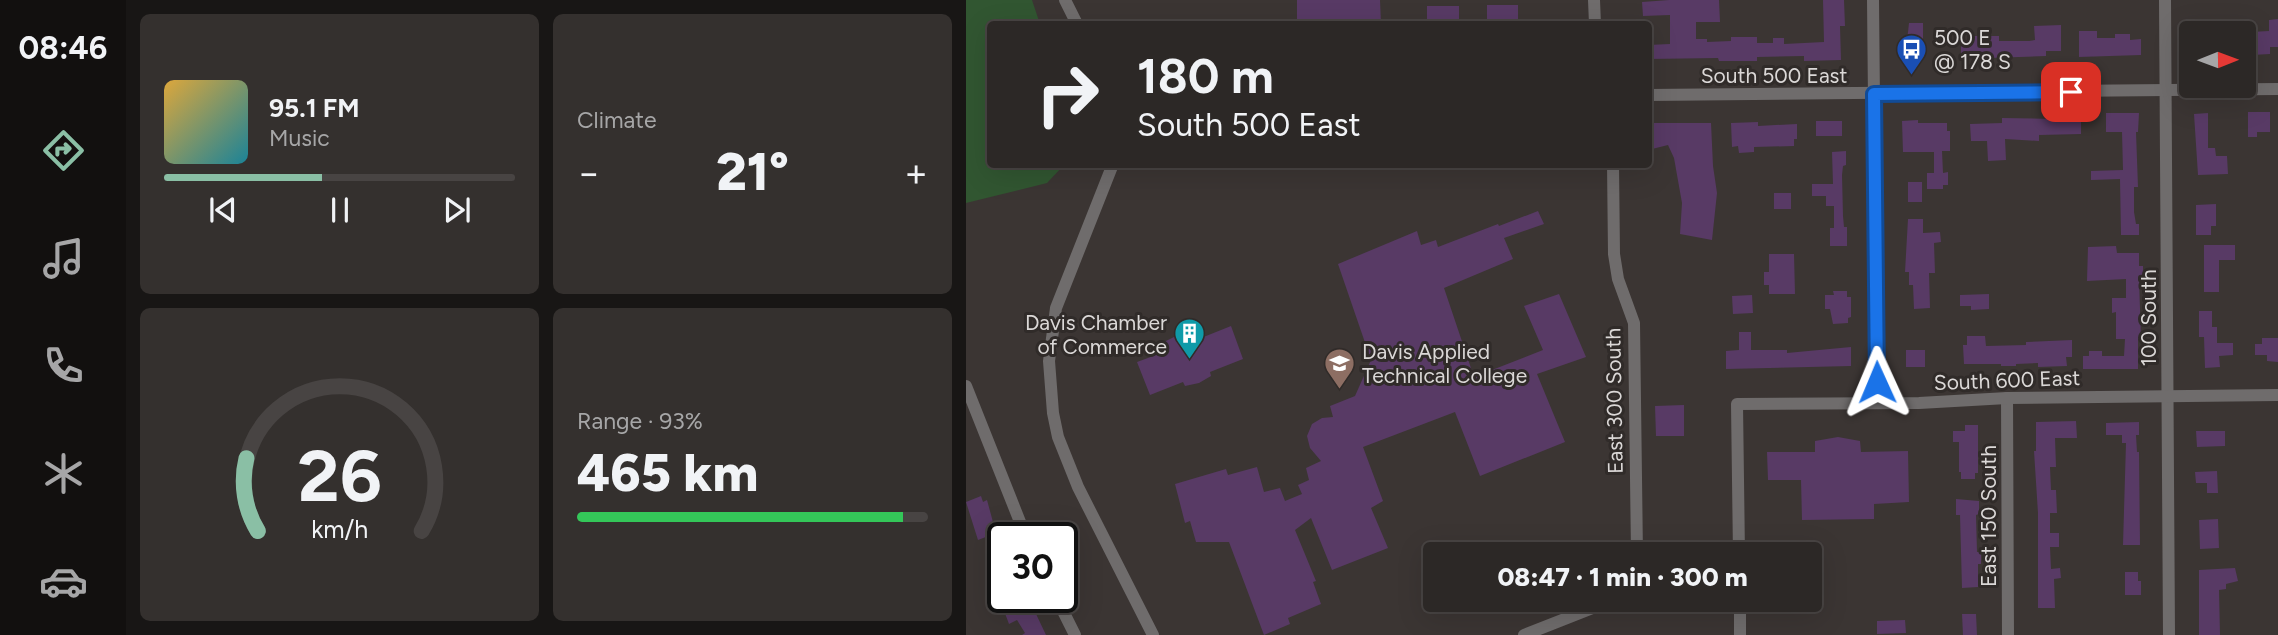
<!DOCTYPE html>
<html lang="en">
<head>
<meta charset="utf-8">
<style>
  body { margin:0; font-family:Figtree,sans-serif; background:#34302e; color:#f1f3f6; height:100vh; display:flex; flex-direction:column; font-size:26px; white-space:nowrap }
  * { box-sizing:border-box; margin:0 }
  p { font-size:23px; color:#a6a6a7 }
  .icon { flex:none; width:38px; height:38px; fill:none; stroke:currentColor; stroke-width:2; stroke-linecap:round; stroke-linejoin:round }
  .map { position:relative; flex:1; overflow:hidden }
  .details { display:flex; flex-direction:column; gap:14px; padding:14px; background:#181615; width:840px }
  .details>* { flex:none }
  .guide { position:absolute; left:21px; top:21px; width:665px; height:147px; border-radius:7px; box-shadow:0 7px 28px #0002,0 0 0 2px #484443; background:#2c2826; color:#f1f3f6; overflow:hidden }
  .needle { width:46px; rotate:89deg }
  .buttons { position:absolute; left:1213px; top:21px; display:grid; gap:14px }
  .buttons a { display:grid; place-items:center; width:77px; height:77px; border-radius:7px; background:#2c2826; box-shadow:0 7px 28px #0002,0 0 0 2px #484443; font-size:35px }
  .speed { position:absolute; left:21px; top:522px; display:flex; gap:14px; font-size:35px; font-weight:700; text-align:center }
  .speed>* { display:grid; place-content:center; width:91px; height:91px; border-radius:50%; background:#2c2826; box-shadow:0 7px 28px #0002,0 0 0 2px #484443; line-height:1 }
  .speed .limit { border:4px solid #111; border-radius:10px; background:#fff; color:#111 }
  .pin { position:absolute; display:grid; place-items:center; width:60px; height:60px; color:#fff; margin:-30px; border-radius:14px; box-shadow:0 4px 10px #0006 }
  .me { position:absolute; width:77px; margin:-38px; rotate:359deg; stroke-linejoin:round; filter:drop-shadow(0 0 5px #0008) }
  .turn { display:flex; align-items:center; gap:24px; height:147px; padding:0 35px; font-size:32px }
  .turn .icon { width:91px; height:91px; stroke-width:2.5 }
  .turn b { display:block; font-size:49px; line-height:60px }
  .big { font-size:52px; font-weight:800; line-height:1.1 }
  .details .widget { flex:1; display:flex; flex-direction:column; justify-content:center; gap:10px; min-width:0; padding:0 24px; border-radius:10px; background:#34302e }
  .details .dial { align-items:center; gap:0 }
  .dial svg { height:182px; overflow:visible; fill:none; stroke:#484443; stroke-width:7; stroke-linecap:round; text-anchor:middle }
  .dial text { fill:#f1f3f6; stroke:none }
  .song { display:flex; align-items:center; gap:21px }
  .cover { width:84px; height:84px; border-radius:10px; background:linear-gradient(135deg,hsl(40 70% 55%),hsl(190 70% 35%)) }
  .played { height:7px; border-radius:4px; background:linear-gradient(90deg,#8abfa5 45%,#484443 45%) }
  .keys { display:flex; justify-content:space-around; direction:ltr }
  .heat { display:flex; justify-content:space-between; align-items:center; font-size:38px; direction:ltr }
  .charge { height:10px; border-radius:5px; background:linear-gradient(90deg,#34c759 93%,#484443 0) }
  .details .tiles { flex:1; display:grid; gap:14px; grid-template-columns:repeat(2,1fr) }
  .trip { position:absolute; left:457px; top:542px; width:399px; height:70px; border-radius:7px; background:#2c2826; box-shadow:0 7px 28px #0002,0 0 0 2px #484443; font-weight:800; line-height:70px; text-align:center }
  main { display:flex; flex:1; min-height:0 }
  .dock { display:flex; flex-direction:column; width:126px; justify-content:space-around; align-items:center; background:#12100f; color:#a6a6a7 }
  .dock .icon { width:49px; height:49px }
  .dock .current { color:#8abfa5 }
  .dock b { font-size:32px; color:#f1f3f6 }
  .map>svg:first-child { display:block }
  .green { fill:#315631 }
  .building { fill:#583a65 }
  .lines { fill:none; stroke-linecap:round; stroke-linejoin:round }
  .minor { stroke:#6f6c6c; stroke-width:12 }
  .route-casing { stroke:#114b97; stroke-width:18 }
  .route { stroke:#1a73e8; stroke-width:12 }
  .labels { text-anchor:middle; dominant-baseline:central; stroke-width:6; stroke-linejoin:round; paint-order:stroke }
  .poi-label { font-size:21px; fill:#dbd8d7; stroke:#302b29; text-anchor:start }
  .street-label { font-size:21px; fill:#dbd8d7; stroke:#302b29 }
</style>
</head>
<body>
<main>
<nav class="dock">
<b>08:46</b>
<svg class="icon current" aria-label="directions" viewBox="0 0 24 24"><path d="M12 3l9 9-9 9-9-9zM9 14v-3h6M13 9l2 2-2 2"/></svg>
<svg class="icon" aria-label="music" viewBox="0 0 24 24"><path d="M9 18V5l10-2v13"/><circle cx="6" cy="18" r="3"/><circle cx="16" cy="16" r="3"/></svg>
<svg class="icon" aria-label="phone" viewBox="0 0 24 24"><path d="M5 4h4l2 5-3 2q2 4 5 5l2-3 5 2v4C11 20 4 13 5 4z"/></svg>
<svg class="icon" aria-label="climate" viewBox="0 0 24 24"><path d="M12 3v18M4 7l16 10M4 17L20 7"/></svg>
<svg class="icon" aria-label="car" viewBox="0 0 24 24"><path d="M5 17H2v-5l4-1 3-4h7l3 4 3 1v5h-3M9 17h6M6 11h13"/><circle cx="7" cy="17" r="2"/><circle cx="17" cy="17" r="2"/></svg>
</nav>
<section class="details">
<div class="tiles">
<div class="widget">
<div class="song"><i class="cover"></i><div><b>95.1 FM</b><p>Music</p></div></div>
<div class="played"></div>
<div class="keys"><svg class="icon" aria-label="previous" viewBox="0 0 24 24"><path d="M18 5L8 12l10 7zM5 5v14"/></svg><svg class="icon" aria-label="pause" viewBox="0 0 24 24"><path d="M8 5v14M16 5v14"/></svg><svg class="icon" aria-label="next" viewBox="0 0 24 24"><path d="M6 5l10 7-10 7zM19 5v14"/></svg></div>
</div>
<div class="widget"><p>Climate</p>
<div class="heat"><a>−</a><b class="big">21°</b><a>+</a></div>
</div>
<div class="widget dial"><svg viewBox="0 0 100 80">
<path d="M14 69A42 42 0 1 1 86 69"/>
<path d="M14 69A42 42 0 0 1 9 37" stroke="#8abfa5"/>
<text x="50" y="56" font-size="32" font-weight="700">26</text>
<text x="50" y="72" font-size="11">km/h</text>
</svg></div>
<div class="widget"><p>Range · 93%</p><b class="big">465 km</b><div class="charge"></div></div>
</div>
</section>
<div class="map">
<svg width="1312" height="635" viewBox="0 0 1312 635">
  <rect width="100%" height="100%" fill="#3b3533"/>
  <path class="green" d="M0,0H66L74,24H24V164L98,165L81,183L0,203Z"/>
  <g class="building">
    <path d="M331,0H414L415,24H331Z"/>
    <path d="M703,0H753L754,22H730V39H741V42L765,41V37H791V43H807V38H818V44L858,42L857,0H878L879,26H874L875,60L838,61V56L791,57V61H753L752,58L682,59V45L704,44V15L677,16L676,2Z"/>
    <rect x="521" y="5" width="31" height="19"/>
    <rect x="461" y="6" width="32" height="18"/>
    <path d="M1312,19V47H1304V54L1286,55L1285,32L1303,31V20Z"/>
    <path d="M943,23H957V59H939Z"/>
    <path d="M1095,25V51H1080V56L995,59V41H1003L1002,36H1033V41H1063L1069,40L1068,26Z"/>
    <path d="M1113,31H1131V38H1149V34H1164V40L1175,39V55L1113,57Z"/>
    <path d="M1282,112H1304V132H1291V137H1282Z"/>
    <path d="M1140,113H1173L1172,132H1170L1172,187H1168V212L1170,224H1173V235H1155L1154,179L1125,180V171L1157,170L1156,132H1140Z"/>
    <path d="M1242,113V148H1249L1250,156H1261L1262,174L1232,175L1228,114Z"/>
    <path d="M1115,116V134L1073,135V141L1039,139L1040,160L1022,161L1021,141H1005L1004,124L1036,123V118L1088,119V117Z"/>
    <path d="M952,120V123H981V131H984V151H976L977,173L982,172V185H977V189H961V173H968V152H937L936,121Z"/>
    <rect x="850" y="121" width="26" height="15"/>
    <path d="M792,122V126L831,124V139H828V146L788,147V152L773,153L772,146L766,147L765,123Z"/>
    <path d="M682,123H745L747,166L751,193L746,240L714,234L716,203L708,158L702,145L682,150Z"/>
    <path d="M880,151V165L877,166L876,175L877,216L878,227H881V246H864V228H868V206H860V196H846V184H867L866,152Z"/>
    <rect x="942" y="182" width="14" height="20"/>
    <rect x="808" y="193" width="17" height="16"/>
    <path d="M1250,204V226H1245V235H1230V205Z"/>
    <path d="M572,211L578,224L538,238L547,259L478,288L508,377L577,350L558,306L593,294L620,357L571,374L599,442L514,476L489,412L397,447L417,501L405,508L422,548L366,570L345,518L329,530L350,581L347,582L355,604L322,618L324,624L298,635L263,542H230L224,521L219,523L209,484L260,469L262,475L291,467L298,492L314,488L319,501L336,494L332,485L343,480L340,468L355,461L344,448L341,436L346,424L356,418L367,417L364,406L389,396L405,360L372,264L451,231L455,245L470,240L472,247L532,224L533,226Z"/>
    <path d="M942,219H957V233L974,232L975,242L968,243L969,273H963L964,308L948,309L947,285H943V272H939Z"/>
    <path d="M1238,245H1269V260H1253V292H1238Z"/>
    <path d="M1150,246L1151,253H1173V266H1177V279H1173L1175,339H1172V369H1117V356H1123V351H1136V356H1158L1159,339H1150V312L1146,313V298H1160V279L1121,281L1122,247Z"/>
    <path d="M803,254H828L829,294H803V285H798V272H803Z"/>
    <path d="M867,291H881V297H885V317L882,318V323L867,324L864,309H859V295H868Z"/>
    <path d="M1023,294V309L1005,310V306H994V295Z"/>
    <path d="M786,295L787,313L767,314L766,296Z"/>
    <path d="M1233,311H1246V327H1251V343H1267V355L1253,356L1254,367L1239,368L1238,337H1233Z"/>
    <path d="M265,326L277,359L244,372L245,376L233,383L219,386L217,382L184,395L171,362L201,351L198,342L214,334L232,329L235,338Z"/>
    <path d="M773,332H785V350H821V353L885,347V366L760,369V351L773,350Z"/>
    <path d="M1001,336H1019L1020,346L1060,345V342L1106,340V357H1100L1101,366L1072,367V363L1050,364V366H1035V364H998L997,345H1001Z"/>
    <path d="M1296,338H1312V362L1301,361V355H1289V344H1296Z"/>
    <rect x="940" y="350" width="19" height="17"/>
    <path d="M718,405V436H690L689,406Z"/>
    <path d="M1110,421L1111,438H1089L1090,467H1084L1085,490H1090L1091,513H1084V533H1093V547H1084L1085,569L1094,568L1095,578L1088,579L1089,608H1072V513L1068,451H1070V422Z"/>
    <path d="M1173,422V435H1170L1171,452H1173L1174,545H1157L1160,443H1156V435H1140V423Z"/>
    <path d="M999,425H1012V473H1009V479H995V472H993V442H987V431H999Z"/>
    <path d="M1230,431H1259V446L1231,447Z"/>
    <path d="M872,437L894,441L895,452L942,451L943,502L908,504V519L836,520L835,480H802L801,452H849V441Z"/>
    <path d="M1251,471L1252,493H1241V483H1230L1229,472Z"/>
    <path d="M15,496L17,502L21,500L30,533L12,540L0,502Z"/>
    <path d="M990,499L1013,501V514L1010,515L1011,552H1015V564H1012V587L996,588L994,515H990Z"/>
    <path d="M1252,519L1253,548L1234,549L1233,520Z"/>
    <path d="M37,548V593L20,556Z"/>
    <path d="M1269,568L1272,581L1260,584V589L1253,590L1254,635H1233V570Z"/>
    <path d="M1159,572H1172V581H1175V595H1159Z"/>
    <path d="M39,597H62L80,635H56L59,633L51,620L43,624L37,608L43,606Z"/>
    <path d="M996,614H1010L1011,635H997Z"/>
    <path d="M939,620L940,633L911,634V621Z"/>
  </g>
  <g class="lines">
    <g class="minor">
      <path d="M99,0L111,24"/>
      <path d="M628,0L629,24"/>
      <path d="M907,0L911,403"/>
      <path d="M1199,0L1203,635"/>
      <path d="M682,95L1312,89"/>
      <path d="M147,164L90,308L83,361L87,413L92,437L112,487L187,635"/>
      <path d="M647,164L648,254L652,279L668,323L671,555"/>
      <path d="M0,386L60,537"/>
      <path d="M1041,398L1042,635"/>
      <path d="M773,555L771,404L953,403L1041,398L1312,395"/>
      <path d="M90,597L109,635"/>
      <path d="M774,600V635"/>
      <path d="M558,635L647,600"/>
    </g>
  </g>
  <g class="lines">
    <defs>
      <path id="route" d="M911,382L908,94L1105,92"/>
    </defs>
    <use href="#route" class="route-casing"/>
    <use href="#route" class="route"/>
  </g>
  <defs>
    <symbol id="bus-pin" viewBox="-11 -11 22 30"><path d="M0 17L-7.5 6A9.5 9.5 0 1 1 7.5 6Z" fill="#1a4fb4" stroke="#302b29"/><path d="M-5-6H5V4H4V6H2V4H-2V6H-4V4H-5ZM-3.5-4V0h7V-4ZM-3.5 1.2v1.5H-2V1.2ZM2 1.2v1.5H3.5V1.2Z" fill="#fff"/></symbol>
    <symbol id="building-pin" viewBox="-11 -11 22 30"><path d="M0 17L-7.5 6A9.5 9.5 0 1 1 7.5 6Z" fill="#0f9aa8" stroke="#302b29"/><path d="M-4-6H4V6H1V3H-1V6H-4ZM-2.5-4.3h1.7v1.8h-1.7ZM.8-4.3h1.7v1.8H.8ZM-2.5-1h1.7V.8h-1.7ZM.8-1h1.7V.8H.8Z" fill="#fff"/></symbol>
    <symbol id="university-pin" viewBox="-11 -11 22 30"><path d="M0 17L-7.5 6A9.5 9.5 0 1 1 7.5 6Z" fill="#8d6e63" stroke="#302b29"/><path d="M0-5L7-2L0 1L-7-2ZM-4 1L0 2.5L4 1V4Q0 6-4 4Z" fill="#fff"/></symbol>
  </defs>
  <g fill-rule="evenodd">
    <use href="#bus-pin" x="928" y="32" width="35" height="47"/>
    <use href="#building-pin" x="206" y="316" width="35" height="47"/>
    <use href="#university-pin" x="356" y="346" width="35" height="47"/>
  </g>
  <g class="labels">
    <g class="poi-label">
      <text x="968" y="37">500 E<tspan x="968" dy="24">@ 178 S</tspan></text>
      <text x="201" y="322" text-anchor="end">Davis Chamber<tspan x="201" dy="24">of Commerce</tspan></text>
      <text x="396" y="351">Davis Applied<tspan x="396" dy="24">Technical College</tspan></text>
    </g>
    <g class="street-label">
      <text x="808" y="75">South 500 East</text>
      <text transform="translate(1182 318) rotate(-90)">100 South</text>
      <text transform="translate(1041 380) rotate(-2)">South 600 East</text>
      <text transform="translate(648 401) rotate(-91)">East 300 South</text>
      <text transform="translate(1022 516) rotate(-90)">East 150 South</text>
    </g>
  </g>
</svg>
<div class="buttons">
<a><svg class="needle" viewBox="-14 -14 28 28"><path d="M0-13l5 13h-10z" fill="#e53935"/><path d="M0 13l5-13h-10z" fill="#a6a6a7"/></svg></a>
</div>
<div class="speed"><div class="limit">30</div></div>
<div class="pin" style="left:1105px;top:92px;background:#d93025"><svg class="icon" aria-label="arrive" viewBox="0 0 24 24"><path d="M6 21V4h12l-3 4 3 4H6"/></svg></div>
<svg class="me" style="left:911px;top:382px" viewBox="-20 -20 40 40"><path d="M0-17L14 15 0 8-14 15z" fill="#1a73e8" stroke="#fff" stroke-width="4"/></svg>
<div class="trip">08:47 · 1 min · 300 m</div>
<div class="guide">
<div class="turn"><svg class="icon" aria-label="right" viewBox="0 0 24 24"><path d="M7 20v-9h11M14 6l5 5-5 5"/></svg><div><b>180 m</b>South 500 East</div></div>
</div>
</div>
</main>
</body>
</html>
